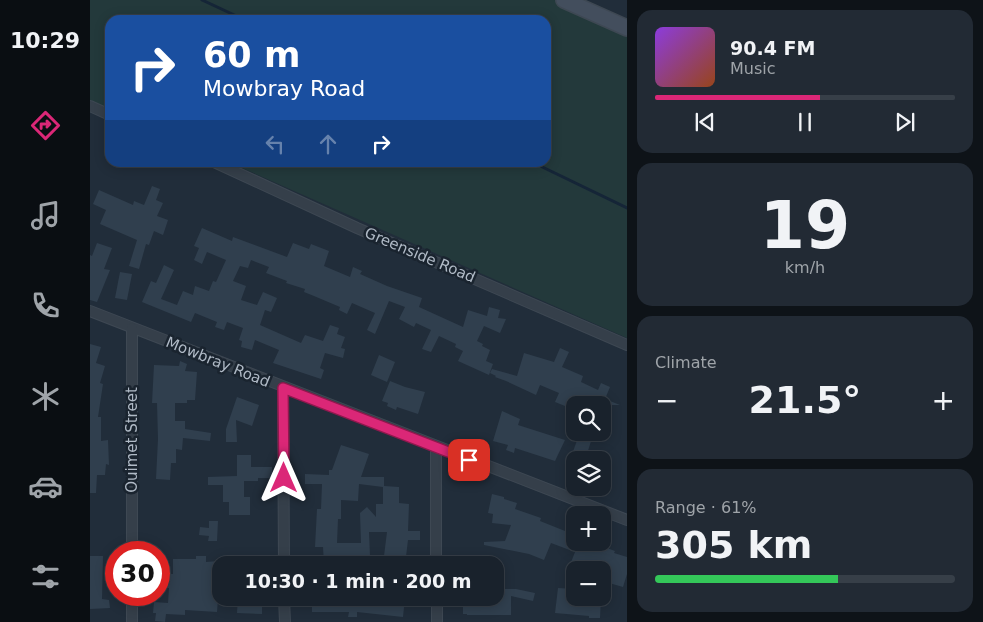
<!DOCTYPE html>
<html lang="en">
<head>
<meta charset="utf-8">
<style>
  body { margin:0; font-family:"DejaVu Sans",sans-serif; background:#222a34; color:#f1f3f6; height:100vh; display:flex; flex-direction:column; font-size:19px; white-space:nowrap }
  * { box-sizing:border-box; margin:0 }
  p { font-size:16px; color:#9fa4a9 }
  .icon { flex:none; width:28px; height:28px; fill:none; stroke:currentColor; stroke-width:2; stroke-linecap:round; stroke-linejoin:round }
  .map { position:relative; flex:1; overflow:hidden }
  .panel { display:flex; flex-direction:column; gap:10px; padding:10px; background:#0e1318; width:356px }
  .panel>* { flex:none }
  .guide { position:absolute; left:15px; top:15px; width:446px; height:152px; border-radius:15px; box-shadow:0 2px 12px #0003,0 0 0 1px #373f48; background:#1a4fa0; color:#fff; overflow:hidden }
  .controls { position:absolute; left:476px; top:396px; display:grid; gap:10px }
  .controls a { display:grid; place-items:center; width:45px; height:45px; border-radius:10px; background:#19222c; box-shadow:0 2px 12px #0003,0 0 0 1px #373f48; font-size:25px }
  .speed { position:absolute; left:15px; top:541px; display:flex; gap:10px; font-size:25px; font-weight:700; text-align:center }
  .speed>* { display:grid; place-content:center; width:65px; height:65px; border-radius:50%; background:#19222c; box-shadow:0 2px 12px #0003,0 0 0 1px #373f48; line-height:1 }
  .speed .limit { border:8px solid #d22; background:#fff; color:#111 }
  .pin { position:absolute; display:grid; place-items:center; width:42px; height:42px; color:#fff; margin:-21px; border-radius:10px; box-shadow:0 2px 8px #0006 }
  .me { position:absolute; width:55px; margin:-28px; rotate:0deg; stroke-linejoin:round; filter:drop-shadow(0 0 4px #0008) }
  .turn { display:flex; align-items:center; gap:18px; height:105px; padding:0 15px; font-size:22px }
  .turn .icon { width:65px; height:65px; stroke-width:2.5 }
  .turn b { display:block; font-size:35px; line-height:42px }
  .lanes { display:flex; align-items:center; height:48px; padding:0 15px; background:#0003; justify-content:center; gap:25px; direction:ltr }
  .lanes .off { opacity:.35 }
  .big { font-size:38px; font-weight:700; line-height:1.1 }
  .panel .card { flex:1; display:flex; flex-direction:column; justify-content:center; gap:8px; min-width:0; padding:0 18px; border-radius:15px; background:#222a34 }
  .panel .dial { align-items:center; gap:0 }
  .dial b { font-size:65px; line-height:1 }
  .song { display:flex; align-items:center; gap:15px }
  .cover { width:60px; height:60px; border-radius:8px; background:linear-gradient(135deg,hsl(270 70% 55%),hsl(20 70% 35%)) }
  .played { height:5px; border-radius:2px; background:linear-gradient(90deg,#db2777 55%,#373f48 55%) }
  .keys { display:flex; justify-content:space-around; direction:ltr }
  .heat { display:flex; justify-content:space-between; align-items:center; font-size:28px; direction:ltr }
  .charge { height:8px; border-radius:4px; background:linear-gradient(90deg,#34c759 61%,#373f48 0) }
  .trip { position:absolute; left:122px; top:556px; width:292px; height:50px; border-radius:15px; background:#19222c; box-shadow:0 2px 12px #0003,0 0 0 1px #373f48; font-weight:700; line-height:50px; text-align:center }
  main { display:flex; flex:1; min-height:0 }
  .tab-bar { display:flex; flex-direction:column; width:90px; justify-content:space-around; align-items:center; background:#0a0e12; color:#9fa4a9 }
  .tab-bar .icon { width:35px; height:35px }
  .tab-bar .on { color:#db2777 }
  .tab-bar b { font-size:22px; color:#f1f3f6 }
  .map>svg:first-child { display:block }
  .green { fill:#23393b }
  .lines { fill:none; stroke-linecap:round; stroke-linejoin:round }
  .stream { stroke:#152537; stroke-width:3 }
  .building { fill:#303f4e; fill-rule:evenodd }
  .street-casing { stroke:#3e4853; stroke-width:12 }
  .secondary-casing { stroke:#3e4853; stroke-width:18 }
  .street { stroke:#353f4a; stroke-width:10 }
  .secondary { stroke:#434e5d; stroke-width:15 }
  .route-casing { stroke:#8e194d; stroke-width:12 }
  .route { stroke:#db2777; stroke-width:9 }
  .labels { text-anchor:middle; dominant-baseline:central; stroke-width:5; stroke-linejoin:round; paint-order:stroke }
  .street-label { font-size:15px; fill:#b0bac6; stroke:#1a242f }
</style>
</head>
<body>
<main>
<nav class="tab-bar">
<b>10:29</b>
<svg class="icon on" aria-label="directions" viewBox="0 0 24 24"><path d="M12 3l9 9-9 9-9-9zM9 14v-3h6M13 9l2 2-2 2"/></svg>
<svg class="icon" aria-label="music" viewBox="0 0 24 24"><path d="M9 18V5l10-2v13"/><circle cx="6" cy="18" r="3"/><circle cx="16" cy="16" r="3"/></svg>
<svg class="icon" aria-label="phone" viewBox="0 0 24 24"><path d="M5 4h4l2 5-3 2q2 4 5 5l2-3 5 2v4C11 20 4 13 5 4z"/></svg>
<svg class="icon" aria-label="climate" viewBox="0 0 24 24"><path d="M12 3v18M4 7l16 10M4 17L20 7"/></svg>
<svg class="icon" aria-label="car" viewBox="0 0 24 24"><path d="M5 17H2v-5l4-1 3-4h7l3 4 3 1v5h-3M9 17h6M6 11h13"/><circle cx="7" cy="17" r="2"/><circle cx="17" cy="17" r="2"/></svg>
<svg class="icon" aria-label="filters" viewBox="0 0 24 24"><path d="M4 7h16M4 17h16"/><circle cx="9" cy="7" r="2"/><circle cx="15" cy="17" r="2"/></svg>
</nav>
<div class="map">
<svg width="537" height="622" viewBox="0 0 537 622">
  <rect width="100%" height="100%" fill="#212d3a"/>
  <path class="green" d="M0,0H478L537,27V338L141,163L456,162V20H20V109L0,100Z"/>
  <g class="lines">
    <g class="stream">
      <path d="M112,0L155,20"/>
      <path d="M442,162L537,208"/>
    </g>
  </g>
  <g class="building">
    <path d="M62,186L70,189L66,200L73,203L67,216L78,220L73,235L64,231L59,245L56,244L49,269L39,266L47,240L10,224L16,210L3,204L9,190L43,205L44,201L54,205Z"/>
    <path d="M112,228L142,241L143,237L197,257L203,243L219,249L221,244L239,251L234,266L260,277L263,267L272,271L270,274L297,286L332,298L329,307L373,327L378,310L397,316L399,307L410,310L408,318L416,319L410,333L394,326L387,341L393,344L392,346L400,350L396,361L403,364L399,375L368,361L373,351L365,347L366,344L349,336L341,352L332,349L341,330L326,323L324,327L309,319L315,307L299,301L285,334L277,330L285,313L262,303L257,314L249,310L250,307L224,296L214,292L215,289L196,283L197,281L176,273L179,267L161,260L158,268L150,266L143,281L156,286L151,300L167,305L173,292L187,298L181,312L175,310L170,325L211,343L215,335L233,341L240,325L249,328L247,334L255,337L251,348L255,349L253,358L235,353L230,368L234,370L231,379L183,363L189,350L165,340L162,350L151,347L152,341L149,340L153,328L137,322L134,330L125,327L127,322L105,313L101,322L52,302L61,281L66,283L74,265L84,270L71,299L87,305L93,291L103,295L105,286L119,291L123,281L126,282L136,260L117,252L112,264L104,260L109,248L104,246Z"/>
    <path d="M7,243L22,248L14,269L20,270L7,302L0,300V255L2,256Z"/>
    <path d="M30,272L42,274L37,300L25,298Z"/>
    <path d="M0,344L11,347L6,363L15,366L10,383L13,384L8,417H11V441L18,440L19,465L16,464L15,475H7L6,493H0Z"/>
    <path d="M470,348L479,352L472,367L493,376L491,382L508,390L511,383L520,387L515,399L530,405H485V410L465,402L469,393L450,385L446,395L416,381L405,377L406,376L400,373L402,369L427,376L434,353L464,362Z"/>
    <path d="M289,355L305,362L297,382L281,375Z"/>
    <path d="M90,361L97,364L95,371L107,372L105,400H97V403H85V421H95V429L121,433L120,441L93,438L92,450L86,449V463H81L80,480L66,479L68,439L67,403H62L64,365L89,366Z"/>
    <path d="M300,381L315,387L335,392L328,414L307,407L306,410L297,406L298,403L292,401Z"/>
    <path d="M147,397L169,405L162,426L146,420L147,442H136V429Z"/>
    <path d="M412,411L430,419L428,425L475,440L465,461L425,448L424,453L416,450L418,445L403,441Z"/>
    <path d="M490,432H504L495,460H480Z"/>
    <path d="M251,445L279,454L271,477H294V486L309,487V503L319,504L318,531H330V540H318L315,565H234L233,547H225L227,509H231L232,484H215V474L239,475V470H242ZM269,484L293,487V504H286V517L277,507L270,513L271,543H247L248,519H251V500L268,501ZM279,532H297L294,556H280Z"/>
    <path d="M147,455H161V467H182V478H168V481H154V497H160V515H139V502H133V485H118V477L147,476Z"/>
    <path d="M402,494L414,497V499L427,503L425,509L451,518L450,521L485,535V542H493L505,547L506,544L525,551L524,553L537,557V574L533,587L512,581V570H478L485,552L461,543L454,560L439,554L394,545V542L415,541L421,525L402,523L403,514L398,513Z"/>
    <path d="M119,521H128L127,541H118L119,536L109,535L110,527L119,528Z"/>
    <path d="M0,556H13L12,599L19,600L20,608L0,609Z"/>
    <path d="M106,556H116V562L129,561V591L131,592V600L128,599L127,612L95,610V615L76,614L75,622L65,621L66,613H63L64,602L78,603L79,588H69V573L83,574V559H106Z"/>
    <path d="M468,588L485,589V598H511L510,618H499V616L465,613Z"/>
    <path d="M406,589H426L445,593L443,601L421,596V615H377V614H373V598H406Z"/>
    <path d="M148,598H172V614L147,613Z"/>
    <path d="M222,598H249L293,601L294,598H315L313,617L267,612V617H258L259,612H222Z"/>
  </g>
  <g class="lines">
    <defs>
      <g id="street">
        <path d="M0,106L20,115"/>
        <path d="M124,162L267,228L537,345"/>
        <path d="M0,311L537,520"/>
        <path d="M193,388L194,565"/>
        <path d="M42,552V328"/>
        <path d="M346,565V447"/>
        <path d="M194,598L195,622"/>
        <path d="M347,598V622"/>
        <path d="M42,622V595"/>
      </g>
      <path id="secondary" d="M474,0L537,28"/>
    </defs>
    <use href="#street" class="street-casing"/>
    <use href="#secondary" class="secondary-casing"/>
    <use href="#street" class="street"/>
    <use href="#secondary" class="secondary"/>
  </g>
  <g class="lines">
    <defs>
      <path id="route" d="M194,478L193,388L379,460"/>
    </defs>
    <use href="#route" class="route-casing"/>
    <use href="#route" class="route"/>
  </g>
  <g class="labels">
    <g class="street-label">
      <text transform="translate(330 255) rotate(23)">Greenside Road</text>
      <text transform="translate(128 362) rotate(22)">Mowbray Road</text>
      <text transform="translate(42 440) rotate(-90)">Ouimet Street</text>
    </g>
  </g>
</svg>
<div class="controls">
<a><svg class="icon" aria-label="search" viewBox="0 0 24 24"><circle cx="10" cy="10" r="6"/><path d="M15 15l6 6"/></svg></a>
<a><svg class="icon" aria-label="layers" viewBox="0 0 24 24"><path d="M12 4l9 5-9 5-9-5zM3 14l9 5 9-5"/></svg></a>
<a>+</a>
<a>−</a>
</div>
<div class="speed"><div class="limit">30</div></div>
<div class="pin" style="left:379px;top:460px;background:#d93025"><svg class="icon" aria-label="arrive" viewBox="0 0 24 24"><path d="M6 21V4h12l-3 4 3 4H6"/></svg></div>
<svg class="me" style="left:194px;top:478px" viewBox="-20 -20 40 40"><path d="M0-17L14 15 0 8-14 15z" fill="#db2777" stroke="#fff" stroke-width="4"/></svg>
<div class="trip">10:30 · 1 min · 200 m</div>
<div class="guide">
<div class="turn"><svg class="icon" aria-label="right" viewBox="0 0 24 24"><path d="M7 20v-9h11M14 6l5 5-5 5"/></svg><div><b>60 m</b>Mowbray Road</div></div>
<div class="lanes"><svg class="icon off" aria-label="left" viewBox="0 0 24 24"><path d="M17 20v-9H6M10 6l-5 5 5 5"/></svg><svg class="icon off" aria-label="ahead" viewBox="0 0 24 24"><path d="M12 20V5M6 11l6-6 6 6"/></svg><svg class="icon" aria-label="right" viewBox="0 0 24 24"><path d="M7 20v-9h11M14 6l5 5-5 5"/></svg></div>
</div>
</div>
<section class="panel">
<div class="card">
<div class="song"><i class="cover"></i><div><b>90.4 FM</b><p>Music</p></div></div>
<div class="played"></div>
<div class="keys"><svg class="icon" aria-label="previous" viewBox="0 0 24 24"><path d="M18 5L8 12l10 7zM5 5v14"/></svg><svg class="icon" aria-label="pause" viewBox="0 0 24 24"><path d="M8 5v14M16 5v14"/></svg><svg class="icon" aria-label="next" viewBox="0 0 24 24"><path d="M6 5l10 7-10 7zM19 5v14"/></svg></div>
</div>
<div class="card dial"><b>19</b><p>km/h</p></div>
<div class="card"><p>Climate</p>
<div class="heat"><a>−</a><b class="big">21.5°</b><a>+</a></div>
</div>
<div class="card"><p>Range · 61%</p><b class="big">305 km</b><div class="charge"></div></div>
</section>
</main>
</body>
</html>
